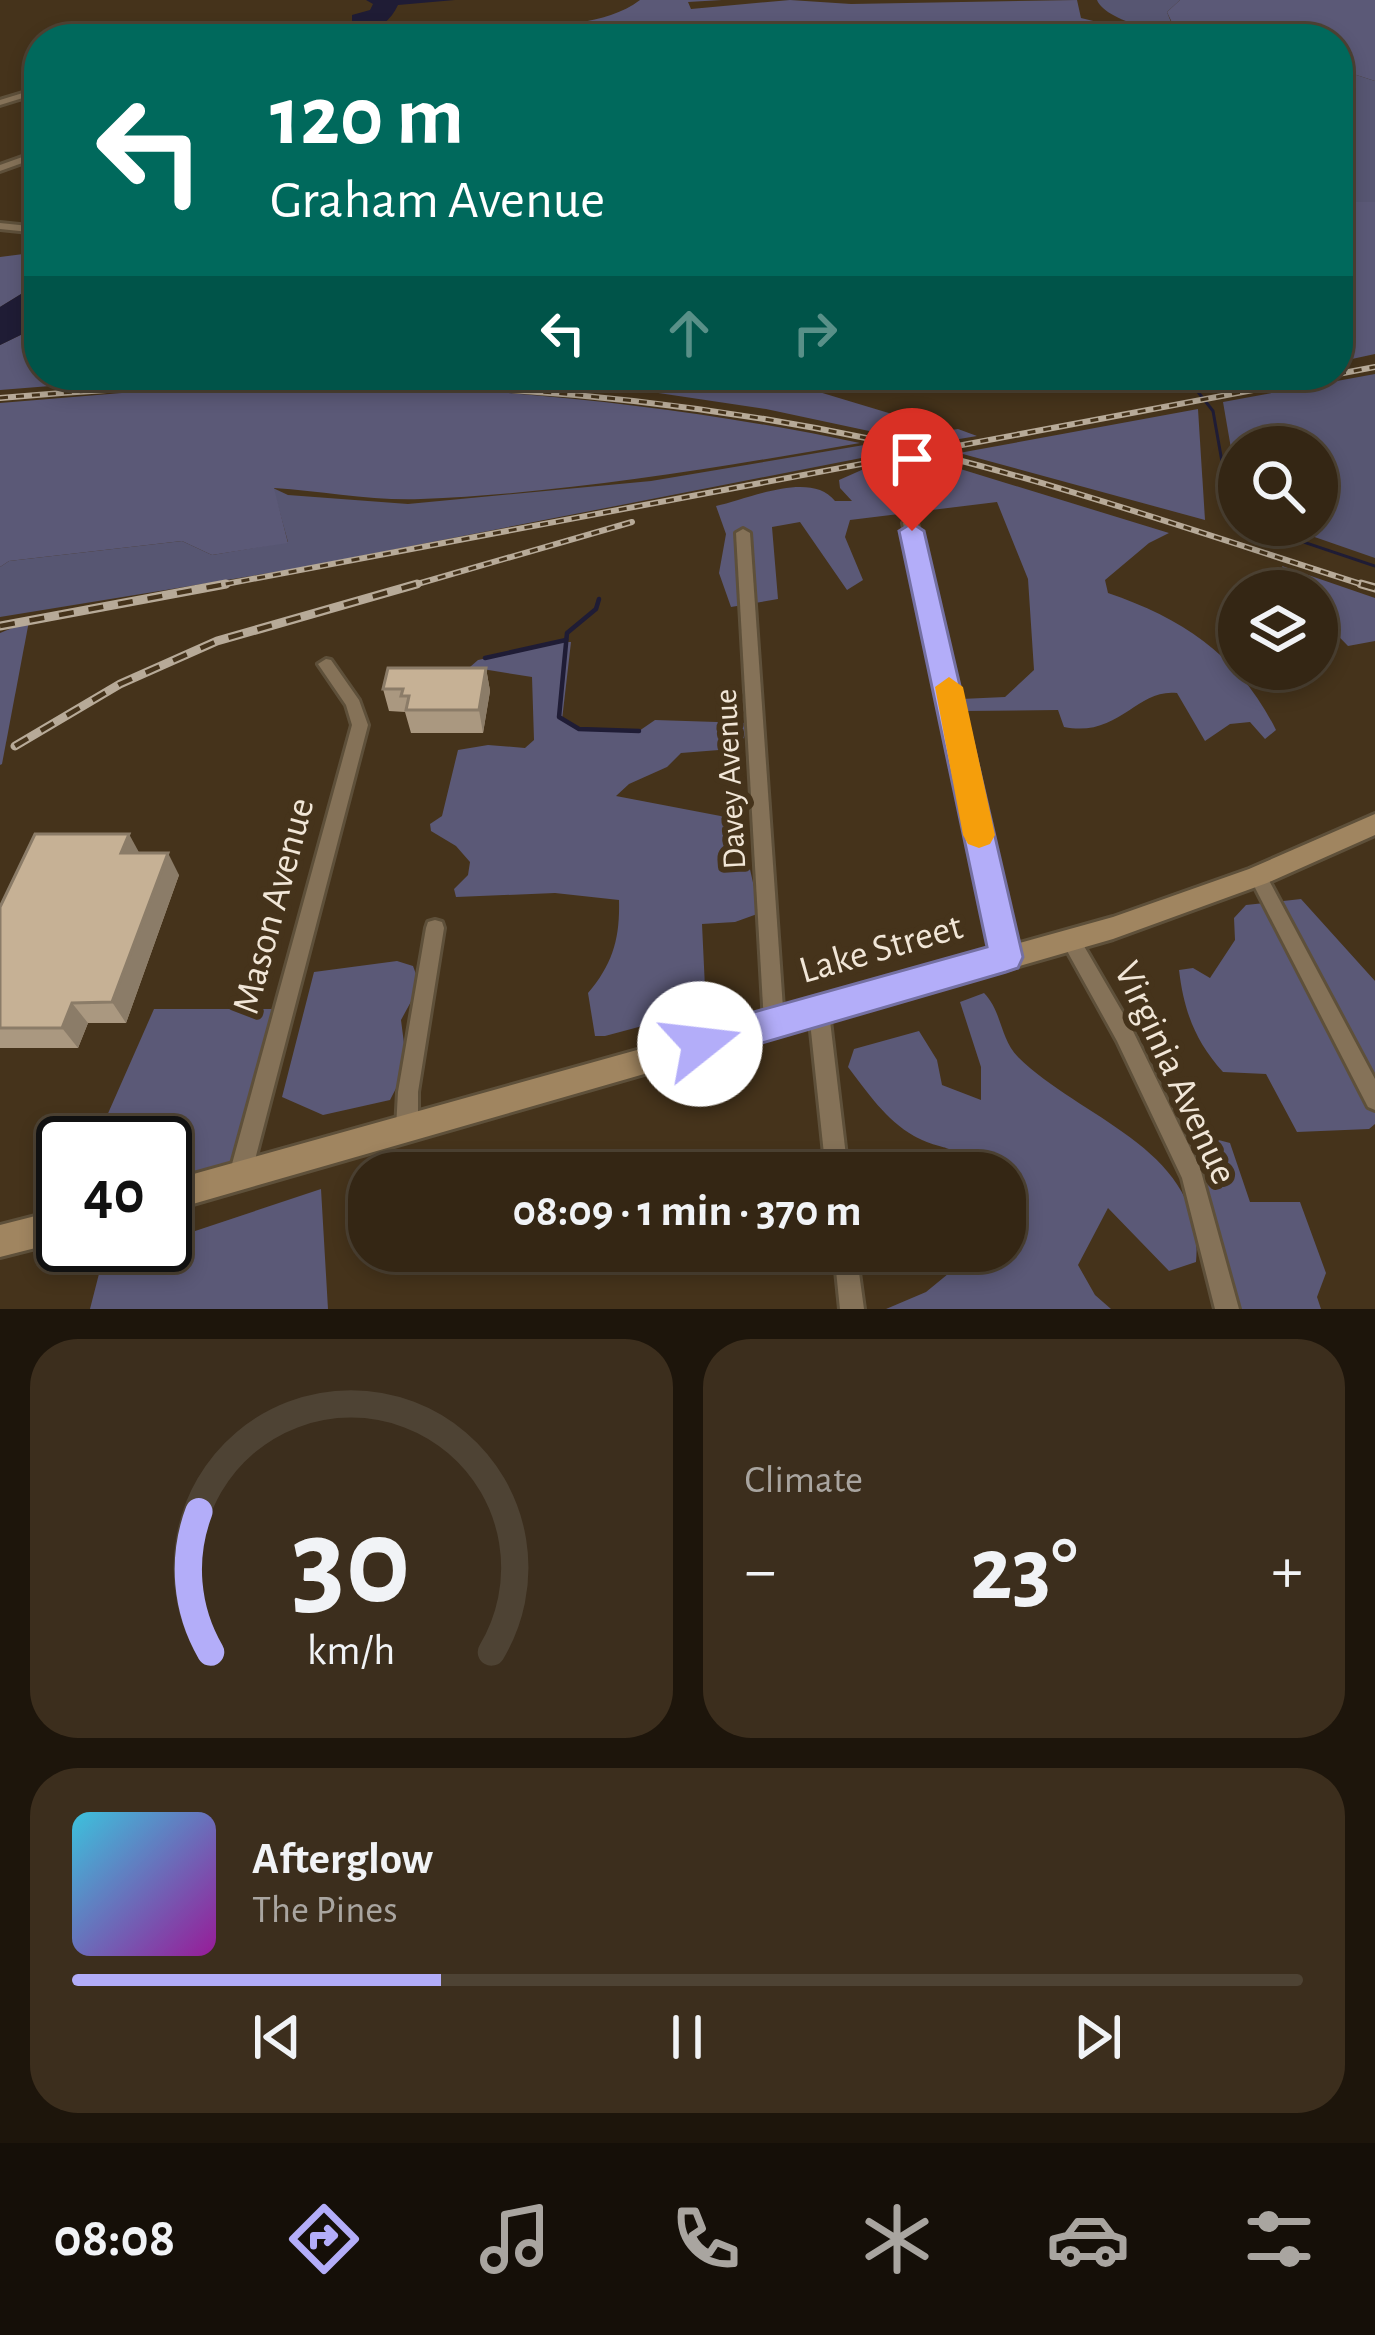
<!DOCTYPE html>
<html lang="en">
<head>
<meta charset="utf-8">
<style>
  body { margin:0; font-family:"Alegreya Sans",sans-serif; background:#3c2e1d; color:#f1f3f6; height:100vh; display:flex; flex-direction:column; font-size:45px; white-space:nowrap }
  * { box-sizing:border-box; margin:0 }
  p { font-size:39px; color:#a9a5a0 }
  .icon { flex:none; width:66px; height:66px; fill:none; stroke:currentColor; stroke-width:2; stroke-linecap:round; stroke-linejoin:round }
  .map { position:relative; height:1309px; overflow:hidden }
  .sheet { display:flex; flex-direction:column; gap:30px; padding:30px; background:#1d150b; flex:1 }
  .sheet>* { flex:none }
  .guide { position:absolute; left:24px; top:24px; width:1329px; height:366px; border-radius:48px; box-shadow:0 6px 18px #0003,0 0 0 3px #4e4334; background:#00695c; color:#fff; overflow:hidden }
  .tools { position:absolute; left:1218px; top:426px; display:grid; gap:24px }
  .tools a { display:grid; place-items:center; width:120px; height:120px; border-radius:50%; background:#342614; box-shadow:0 6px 18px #0003,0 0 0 3px #4e4334; font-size:60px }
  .speed { position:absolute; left:36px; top:1116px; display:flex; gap:24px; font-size:60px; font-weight:700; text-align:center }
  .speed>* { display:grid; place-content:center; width:156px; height:156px; border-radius:50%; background:#342614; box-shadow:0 6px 18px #0003,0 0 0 3px #4e4334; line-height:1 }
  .speed .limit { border:6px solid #111; border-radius:18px; background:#fff; color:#111 }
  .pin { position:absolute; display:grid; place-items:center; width:102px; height:102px; color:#fff; margin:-123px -51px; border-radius:50% 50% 50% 0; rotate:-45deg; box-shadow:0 0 12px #0007 }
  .pin .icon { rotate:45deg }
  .me { position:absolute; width:132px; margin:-66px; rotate:74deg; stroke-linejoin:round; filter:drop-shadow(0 0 9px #0008) }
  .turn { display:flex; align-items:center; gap:42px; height:252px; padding:0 48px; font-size:54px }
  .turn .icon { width:156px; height:156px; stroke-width:2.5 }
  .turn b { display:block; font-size:84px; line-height:102px }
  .lanes { display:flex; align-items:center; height:114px; padding:0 48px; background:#0003; justify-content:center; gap:60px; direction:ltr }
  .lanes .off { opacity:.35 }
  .big { font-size:90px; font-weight:600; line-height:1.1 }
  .sheet .card { flex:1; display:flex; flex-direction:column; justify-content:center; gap:18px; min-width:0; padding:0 42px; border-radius:48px; background:#3c2e1d }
  .sheet .dial { align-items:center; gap:0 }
  .dial svg { height:312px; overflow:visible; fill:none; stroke:#4e4334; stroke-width:7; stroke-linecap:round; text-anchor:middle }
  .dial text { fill:#f1f3f6; stroke:none }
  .song { display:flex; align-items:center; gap:36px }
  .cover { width:144px; height:144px; border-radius:18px; background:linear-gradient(135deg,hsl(190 70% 55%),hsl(300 70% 35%)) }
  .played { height:12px; border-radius:6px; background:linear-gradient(90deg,#b3adf9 30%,#4e4334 30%) }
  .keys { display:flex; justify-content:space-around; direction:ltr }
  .heat { display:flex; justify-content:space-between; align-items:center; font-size:66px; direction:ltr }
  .sheet .tiles { flex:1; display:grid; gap:30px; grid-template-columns:1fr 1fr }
  .card:last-child { grid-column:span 2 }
  .trip { position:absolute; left:348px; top:1152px; width:678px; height:120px; border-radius:48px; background:#342614; box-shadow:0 6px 18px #0003,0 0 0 3px #4e4334; font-weight:600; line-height:120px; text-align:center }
  .menu { display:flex; height:192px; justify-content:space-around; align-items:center; background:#150f08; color:#a9a5a0 }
  .menu .icon { width:84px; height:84px }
  .menu .active { color:#b3adf9 }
  .menu b { font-size:54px; color:#f1f3f6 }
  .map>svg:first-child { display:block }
  .green { fill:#575672 }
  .forest { fill:#5b5977 }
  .water { fill:#1f1c35 }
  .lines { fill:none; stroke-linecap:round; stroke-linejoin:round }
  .stream-far1 { stroke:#1f1c35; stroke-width:3 }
  .stream { stroke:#1f1c35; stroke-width:4.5 }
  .street-casing { stroke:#5e503a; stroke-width:6 }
  .secondary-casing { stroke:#5e503a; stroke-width:6 }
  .street { fill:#857258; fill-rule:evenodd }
  .secondary { fill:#a08560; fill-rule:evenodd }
  .rail-far1-casing { stroke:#b7aa98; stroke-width:6 }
  .rail-casing { stroke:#b7aa98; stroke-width:9 }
  .rail-far1 { stroke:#45331b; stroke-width:3; stroke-dasharray:8; stroke-linecap:butt }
  .rail { stroke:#45331b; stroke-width:4.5; stroke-dasharray:15; stroke-linecap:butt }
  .wall { fill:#aa9880 }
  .shaded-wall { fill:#8b7c68 }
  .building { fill:#c6b195; stroke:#8b7c68; stroke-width:3 }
  .route { fill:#b3adf9; stroke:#7470a2; stroke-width:3 }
  .slow { fill:#f59e0b }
  .labels { text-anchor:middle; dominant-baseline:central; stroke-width:12; stroke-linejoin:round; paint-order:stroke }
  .street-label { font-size:33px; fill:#f1e6d7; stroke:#45331b }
  .near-street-label { font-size:39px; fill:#f1e6d7; stroke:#45331b }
</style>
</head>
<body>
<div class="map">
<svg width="1375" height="1309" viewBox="0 0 1375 1309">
  <rect width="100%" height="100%" fill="#45331b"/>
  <g class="green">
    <path d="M1097,0H1180L1167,12L1173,27L1208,39C1182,39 1106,23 1097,0Z"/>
    <path d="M1338,69L1375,81V202H1338Z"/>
    <path d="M1375,374V558L1280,525H1317V447H1239V495L1223,402Z"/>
    <path d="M870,444L897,451L294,569L0,617V567L9,561L182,541L212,555L288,542L273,488L288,495L408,504L651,481Z"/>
  </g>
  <g class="forest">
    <path d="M640,0H722L688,2L691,9L790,0L851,4L1077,0L1081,18L1167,39H486C536,21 599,31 640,0Z"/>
    <path d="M1180,0H1375V81L1338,69V39H1208L1174,27L1167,12Z"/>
    <path d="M1338,202H1375V354L1338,362Z"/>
    <path d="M39,252V283L0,307V257Z"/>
    <path d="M39,326V375H189L0,390V345Z"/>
    <path d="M493,375H689L741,388L750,383L752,375L766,376L902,417L925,434L958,429L977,436L930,444L766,409L578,381Z"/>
    <path d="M316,384C500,387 679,405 860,443C715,468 568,493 421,499C372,501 323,491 274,488L288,543L212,555L182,541L9,561L0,567V403L219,385Z"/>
    <path d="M1198,409L1205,520L959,453Z"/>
    <path d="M928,459L1169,533L1149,543L1105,580L1108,593C1184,619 1239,656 1276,730L1265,739L1250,722L1230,724L1205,741L1177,693C1137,688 1119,738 1064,727L1058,710L963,711L961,699L1005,697L1034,670L1028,579L997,502L850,520L845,537L863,580L847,590L800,522L772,527L778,599L731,607L719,573L726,534L716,506C748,499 811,470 835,501H852L840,488L839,480L873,465L911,464Z"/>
    <path d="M1282,566L1375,598V641L1348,646L1317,614V591H1295Z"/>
    <path d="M29,621L2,764L0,765V633Z"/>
    <path d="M563,642H571L562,720L579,729L639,731L655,720L748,723L744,738L719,750L681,753L667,767L629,784L616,796L731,818L741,830L760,913L735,922L702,924L706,1009L605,1036H595L588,993C613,964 620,938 619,900L555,893L456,897L454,889L468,875L470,862L456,846L431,831L430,824L442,816L458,750L488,745L525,748L534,740L532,677L470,667L478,660Z"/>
    <path d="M1301,899L1375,981V1124L1369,1129L1297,1132L1266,1074L1223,1072C1195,1041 1184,1011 1179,970L1193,968L1210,978L1235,940L1234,918L1246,905Z"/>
    <path d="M397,961L413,966L420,985L401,1020L407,1067L390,1100L323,1115L282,1097L314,972Z"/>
    <path d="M984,993C1002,1011 1000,1039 1018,1057C1083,1121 1206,1149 1196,1262L1169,1271L1108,1208L1078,1265L1095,1295L1111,1309H886L926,1292L976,1251H1005V1173H977C949,1139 945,1153 914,1136C886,1120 867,1092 848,1067L854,1049L919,1031L937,1060L942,1085L981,1100V1067L960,1002Z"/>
    <path d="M154,1009H283L240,1175L165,1196V1143H95Z"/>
    <path d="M1211,1138L1230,1143L1250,1202H1300L1326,1273L1317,1297L1321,1309H1227L1175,1140Z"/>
    <path d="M321,1189L328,1309H90L102,1262L165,1245V1241Z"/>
  </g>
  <g class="water">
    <path d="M366,0H455L398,5C380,44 330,39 291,39L302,31L352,21V15L370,10L373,4Z"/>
    <path d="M39,283V326L0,345V307Z"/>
  </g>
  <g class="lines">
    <g class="stream-far1">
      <path d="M1191,375V383L1213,411L1232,518L1239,520"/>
      <path d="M1253,525L1375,566"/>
    </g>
    <g class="stream">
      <path d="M599,599L596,609L567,633L559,717L579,729L639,731"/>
      <path d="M485,658L566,640"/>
    </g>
    <defs>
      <g id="street">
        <path d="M39,88V93L0,105V100Z"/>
        <path d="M39,151V157L0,171V165Z"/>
        <path d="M0,223L39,227V233L0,229Z"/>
        <path d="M910,519L917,523L1015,957L1013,963L1006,965L999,963L997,957L903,523Z"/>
        <path d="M743,529L750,533L784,1023L781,1029L774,1032L767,1029L764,1023L736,533Z"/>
        <path d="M326,659L331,660L359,700L368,725L251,1175L248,1183L240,1186L232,1183L229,1175L352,725L346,705L318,664Z"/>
        <path d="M1258,868L1264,871L1375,1079V1110L1368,1107L1249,876L1252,871Z"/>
        <path d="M435,920L442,922L444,928L418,1092V1128L414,1135L407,1138L400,1135L396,1128L398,1092L426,928L428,922Z"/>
        <path d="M1070,932L1077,934L1131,1027L1200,1168L1239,1309H1215L1182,1178L1117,1041L1061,940L1063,934Z"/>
        <path d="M819,1003L826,1006L829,1012L848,1173H826L809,1012L812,1006Z"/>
        <path d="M834,1251H856L864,1309H840Z"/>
      </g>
      <g id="secondary">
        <path d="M1375,814V835L1267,883L1113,939L165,1212V1182L1113,917L1249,869Z"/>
        <path d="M63,1209V1241L0,1257V1225Z"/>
      </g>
    </defs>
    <use href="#street" class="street-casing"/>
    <use href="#secondary" class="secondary-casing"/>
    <use href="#street" class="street"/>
    <use href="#secondary" class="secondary"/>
    <defs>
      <g id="rail-far1">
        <path d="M1338,374L1375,367"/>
        <path d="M0,398C291,372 579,378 866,438C1037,475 1203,534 1370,587"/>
        <path d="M210,587L1333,375"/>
        <path d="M407,587L632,522"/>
      </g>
      <g id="rail">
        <path d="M1361,584L1375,588"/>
        <path d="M0,626L226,584"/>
        <path d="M15,746L120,684L217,641L417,584"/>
      </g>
    </defs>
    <use href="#rail-far1" class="rail-far1-casing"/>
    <use href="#rail" class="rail-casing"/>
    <use href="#rail-far1" class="rail-far1"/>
    <use href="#rail" class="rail"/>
  </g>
  <g class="wall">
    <path d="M486,668L490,691L483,733H411L405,712L389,711L383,689Z"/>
    <path d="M139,853L179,875L126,1023H88L78,1048H0V907Z"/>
  </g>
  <g class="shaded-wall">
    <path d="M486,668L490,691L483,733L479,710Z"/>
    <path d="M129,834L141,856L121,853Z"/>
    <path d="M168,853L179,875L126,1023L112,1002Z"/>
    <path d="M72,1003L88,1023L78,1048L62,1028Z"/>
  </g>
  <g class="building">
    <path d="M388,668H486L479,710H406L409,696H401L403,689H383Z"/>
    <path d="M35,834H129L121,853H168L112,1002L72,1003L62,1028H0V907Z"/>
  </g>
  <path class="route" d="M912,523L924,531L1023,957L1018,968L1006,972L700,1061L687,1056L681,1044L687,1032L700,1027L987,947L899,531Z"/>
  <path class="slow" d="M949,677L963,687L995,835L990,844L979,848L968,844L963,835L935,687Z"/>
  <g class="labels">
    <g class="street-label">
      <text transform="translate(731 779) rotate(-93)">Davey Avenue</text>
    </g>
    <g class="near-street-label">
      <text transform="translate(274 906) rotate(-75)">Mason Avenue</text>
      <text transform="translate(881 949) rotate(-16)">Lake Street</text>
      <text transform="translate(1175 1073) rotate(65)">Virginia Avenue</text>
    </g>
  </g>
</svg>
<div class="tools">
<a><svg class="icon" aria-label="search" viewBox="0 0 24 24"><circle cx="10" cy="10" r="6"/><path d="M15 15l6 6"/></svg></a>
<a><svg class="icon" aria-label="layers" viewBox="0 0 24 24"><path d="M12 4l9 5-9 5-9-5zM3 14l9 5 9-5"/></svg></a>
</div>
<div class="speed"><div class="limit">40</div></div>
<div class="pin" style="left:912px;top:531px;background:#d93025"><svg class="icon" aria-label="arrive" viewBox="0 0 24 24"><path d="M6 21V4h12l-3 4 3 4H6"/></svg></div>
<svg class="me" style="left:700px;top:1044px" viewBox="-20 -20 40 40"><circle r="19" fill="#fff"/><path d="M0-13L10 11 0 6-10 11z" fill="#b3adf9"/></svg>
<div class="trip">08:09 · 1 min · 370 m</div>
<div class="guide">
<div class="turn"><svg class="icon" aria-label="left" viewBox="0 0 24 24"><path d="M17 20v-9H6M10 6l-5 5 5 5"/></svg><div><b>120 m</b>Graham Avenue</div></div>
<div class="lanes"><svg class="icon" aria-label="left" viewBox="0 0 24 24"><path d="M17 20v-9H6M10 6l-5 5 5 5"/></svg><svg class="icon off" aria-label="ahead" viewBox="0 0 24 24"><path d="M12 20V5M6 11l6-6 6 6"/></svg><svg class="icon off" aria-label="right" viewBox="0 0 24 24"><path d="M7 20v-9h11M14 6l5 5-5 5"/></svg></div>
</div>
</div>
<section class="sheet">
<div class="tiles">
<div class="card dial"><svg viewBox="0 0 100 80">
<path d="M14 69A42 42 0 1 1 86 69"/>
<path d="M14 69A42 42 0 0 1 11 33" stroke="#b3adf9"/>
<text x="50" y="56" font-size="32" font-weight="700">30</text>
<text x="50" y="72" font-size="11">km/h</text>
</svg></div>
<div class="card"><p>Climate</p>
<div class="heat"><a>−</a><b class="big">23°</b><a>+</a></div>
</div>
<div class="card">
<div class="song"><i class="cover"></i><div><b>Afterglow</b><p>The Pines</p></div></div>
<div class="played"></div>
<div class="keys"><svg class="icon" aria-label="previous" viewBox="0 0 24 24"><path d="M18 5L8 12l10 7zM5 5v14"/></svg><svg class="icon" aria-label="pause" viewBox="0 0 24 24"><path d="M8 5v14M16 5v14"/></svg><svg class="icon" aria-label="next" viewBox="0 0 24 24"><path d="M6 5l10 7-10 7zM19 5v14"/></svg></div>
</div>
</div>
</section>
<nav class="menu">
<b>08:08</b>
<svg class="icon active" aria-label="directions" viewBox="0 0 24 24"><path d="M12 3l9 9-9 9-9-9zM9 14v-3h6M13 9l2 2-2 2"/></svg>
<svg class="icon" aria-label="music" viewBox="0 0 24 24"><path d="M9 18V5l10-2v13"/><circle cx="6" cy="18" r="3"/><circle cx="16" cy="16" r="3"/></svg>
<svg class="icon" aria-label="phone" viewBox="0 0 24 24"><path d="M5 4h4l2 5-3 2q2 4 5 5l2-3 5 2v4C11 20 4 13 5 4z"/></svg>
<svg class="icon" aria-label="climate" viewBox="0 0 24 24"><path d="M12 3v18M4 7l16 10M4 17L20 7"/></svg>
<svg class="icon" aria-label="car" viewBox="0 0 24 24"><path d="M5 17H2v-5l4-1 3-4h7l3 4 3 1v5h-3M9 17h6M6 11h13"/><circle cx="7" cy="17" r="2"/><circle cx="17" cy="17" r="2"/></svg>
<svg class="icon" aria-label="filters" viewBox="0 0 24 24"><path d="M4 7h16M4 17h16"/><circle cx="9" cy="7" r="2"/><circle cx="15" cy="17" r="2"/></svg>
</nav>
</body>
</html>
